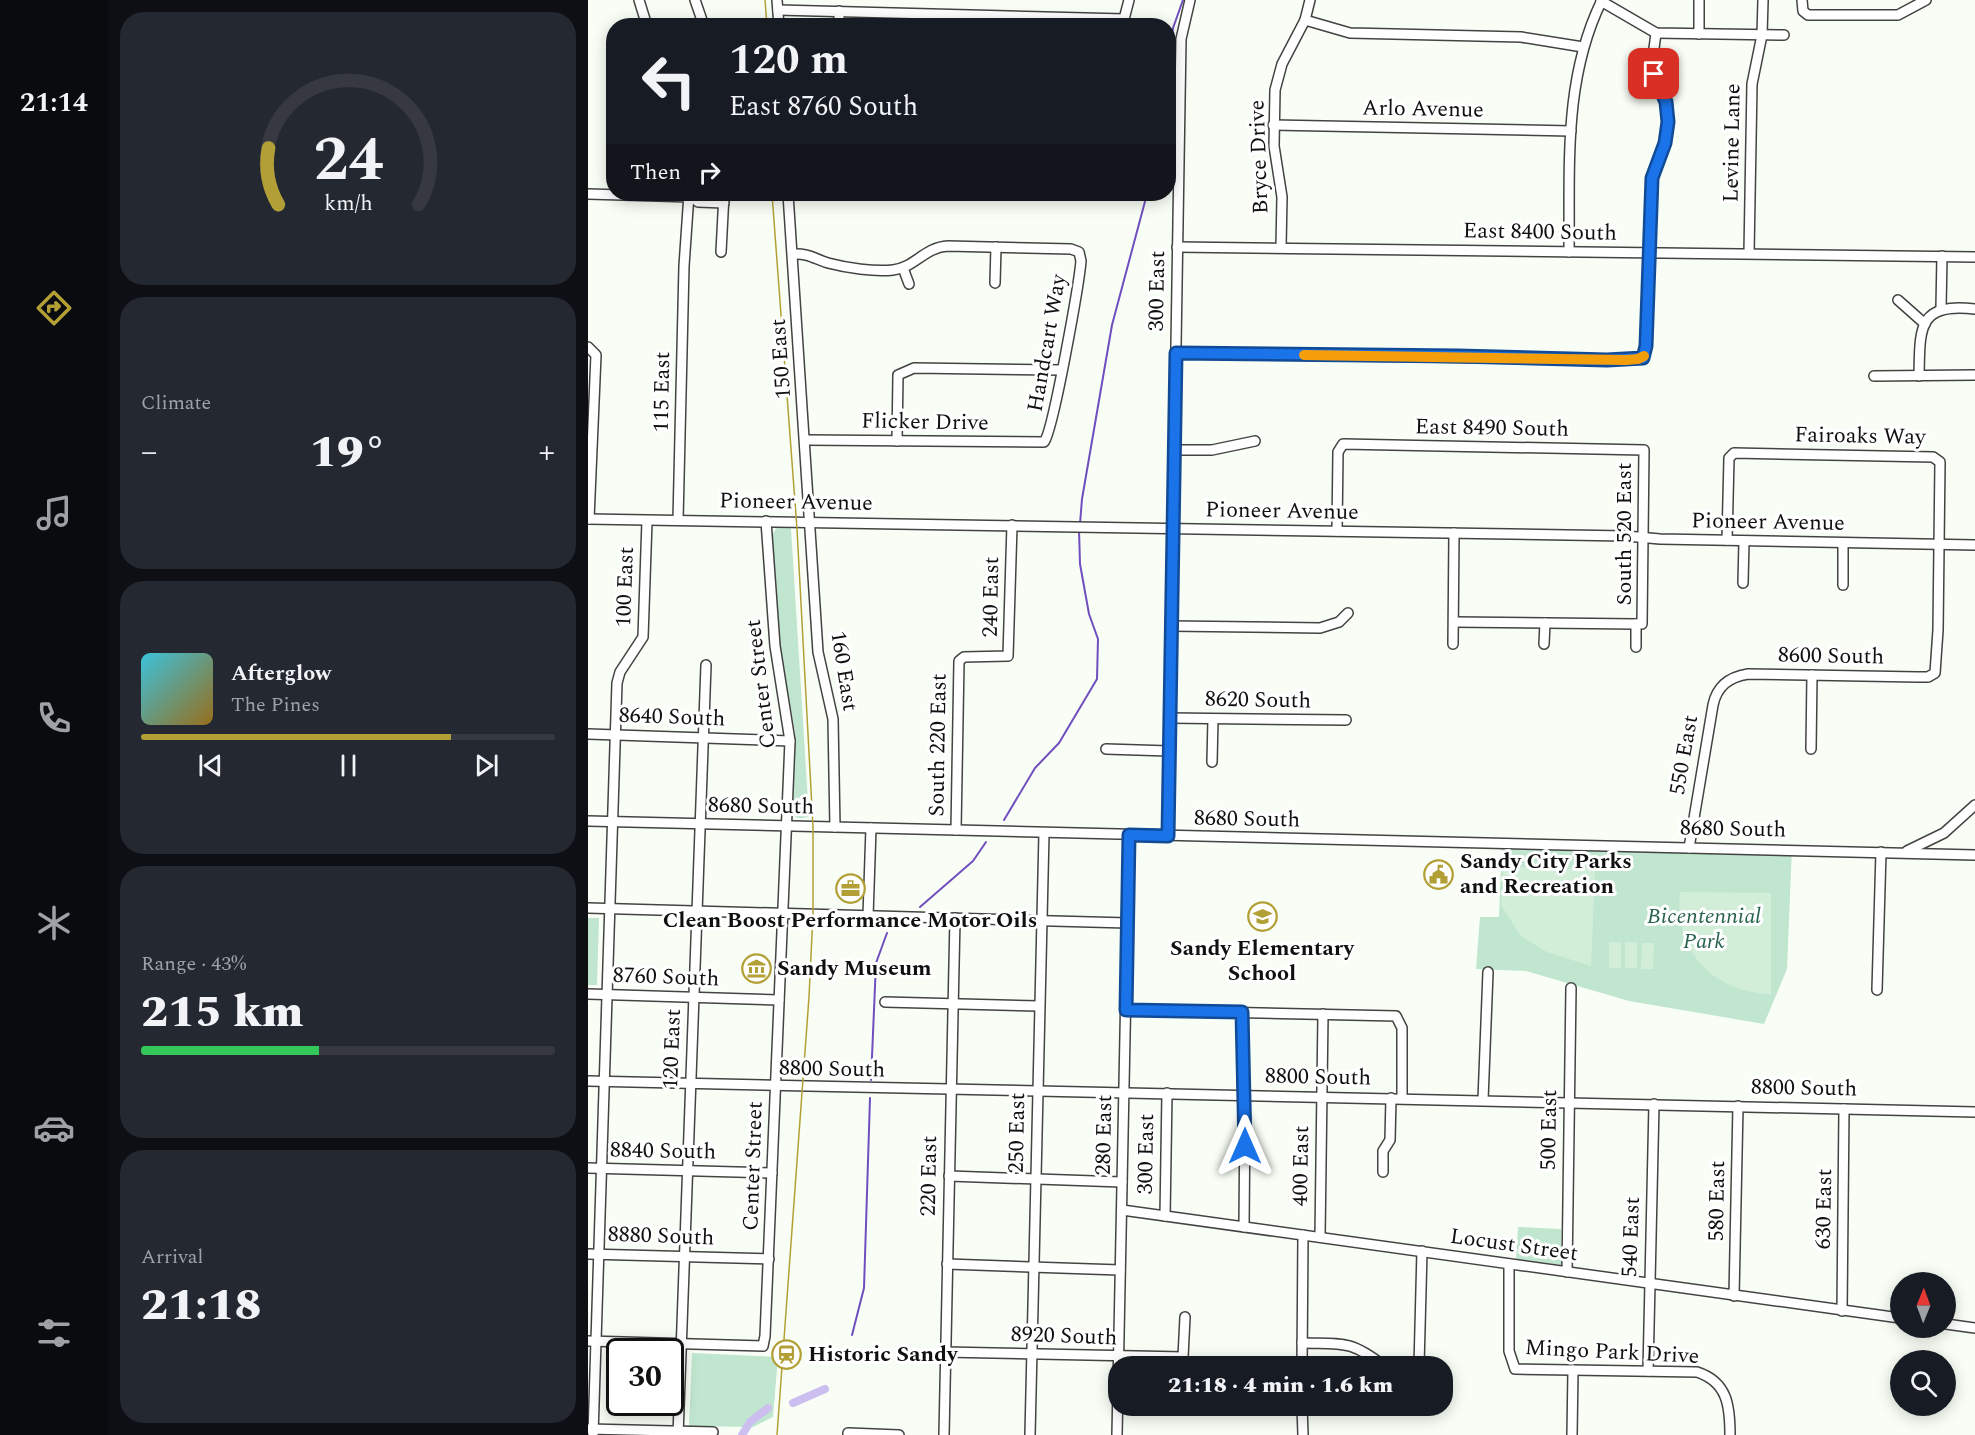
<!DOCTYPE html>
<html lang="en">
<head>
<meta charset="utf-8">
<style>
  body { margin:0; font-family:Spectral,serif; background:#242831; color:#f1f3f6; height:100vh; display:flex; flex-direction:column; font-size:22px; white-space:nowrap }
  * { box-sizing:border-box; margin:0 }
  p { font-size:20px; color:#9ea1a6 }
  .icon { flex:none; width:33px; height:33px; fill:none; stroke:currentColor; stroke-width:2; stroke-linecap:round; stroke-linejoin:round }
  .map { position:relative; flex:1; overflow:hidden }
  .drawer { display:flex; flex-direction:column; gap:12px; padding:12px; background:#0d0f14; width:480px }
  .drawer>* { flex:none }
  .guide { position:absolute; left:18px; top:18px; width:570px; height:183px; border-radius:24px; box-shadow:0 3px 15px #0003; background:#171b24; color:#f1f3f6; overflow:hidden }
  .needle { width:39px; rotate:1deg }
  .tools { position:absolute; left:1302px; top:1272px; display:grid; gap:12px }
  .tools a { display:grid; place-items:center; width:66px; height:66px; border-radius:50%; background:#171b24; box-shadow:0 3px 15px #0003; font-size:30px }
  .speed { position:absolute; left:18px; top:1338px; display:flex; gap:12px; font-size:30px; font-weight:700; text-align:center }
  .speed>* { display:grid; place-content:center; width:78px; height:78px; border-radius:50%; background:#171b24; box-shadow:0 3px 15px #0003; line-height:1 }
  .speed .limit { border:3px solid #111; border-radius:9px; background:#fff; color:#111 }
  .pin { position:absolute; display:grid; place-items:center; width:51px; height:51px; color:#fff; margin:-26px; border-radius:12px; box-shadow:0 3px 9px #0006 }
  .me { position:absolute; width:66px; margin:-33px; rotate:0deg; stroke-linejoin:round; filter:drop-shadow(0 0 4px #0008) }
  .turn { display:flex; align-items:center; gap:21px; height:126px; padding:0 24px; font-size:27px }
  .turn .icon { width:78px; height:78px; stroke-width:2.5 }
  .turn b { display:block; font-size:42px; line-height:51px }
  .then { display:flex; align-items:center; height:57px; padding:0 24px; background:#0003; gap:12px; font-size:22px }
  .big { font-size:45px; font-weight:800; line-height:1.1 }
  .drawer .card { flex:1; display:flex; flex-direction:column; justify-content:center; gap:9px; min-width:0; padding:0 21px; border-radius:24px; background:#242831 }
  .drawer .dial { align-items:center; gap:0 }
  .dial svg { height:156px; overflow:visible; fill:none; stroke:#363941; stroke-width:7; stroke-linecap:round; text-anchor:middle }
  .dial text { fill:#f1f3f6; stroke:none }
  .song { display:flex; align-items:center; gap:18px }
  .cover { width:72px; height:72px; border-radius:9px; background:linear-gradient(135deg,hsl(190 70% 55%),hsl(40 70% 35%)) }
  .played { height:6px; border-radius:3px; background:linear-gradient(90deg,#b2a037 75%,#363941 75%) }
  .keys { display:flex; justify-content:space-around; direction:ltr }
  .heat { display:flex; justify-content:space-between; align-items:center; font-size:33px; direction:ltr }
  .charge { height:9px; border-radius:4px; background:linear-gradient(90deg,#34c759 43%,#363941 0) }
  .trip { position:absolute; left:520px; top:1356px; width:345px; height:60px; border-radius:24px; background:#171b24; box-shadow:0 3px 15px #0003; font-weight:800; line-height:60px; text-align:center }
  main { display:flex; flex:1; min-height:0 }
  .menu { display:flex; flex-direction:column; width:108px; justify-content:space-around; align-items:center; background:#090b0e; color:#9ea1a6 }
  .menu .icon { width:42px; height:42px }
  .menu .on { color:#b2a037 }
  .menu b { font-size:27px; color:#f1f3f6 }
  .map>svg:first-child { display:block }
  .green { fill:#c1e6cf }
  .pitch { fill:#d2eed9 }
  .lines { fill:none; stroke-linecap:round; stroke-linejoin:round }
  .stream { stroke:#704ebf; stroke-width:2 }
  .canal { stroke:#ccbff0; stroke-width:8 }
  .minor-casing { stroke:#434343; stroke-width:12 }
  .minor { stroke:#fff; stroke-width:9 }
  .tram { stroke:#b2a037; stroke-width:1.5 }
  .route-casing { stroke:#114b97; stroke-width:15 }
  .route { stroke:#1a73e8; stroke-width:10 }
  .slow { stroke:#f59e0b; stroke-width:10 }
  .labels { text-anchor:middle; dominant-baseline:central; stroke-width:6; stroke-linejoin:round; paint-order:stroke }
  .street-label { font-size:22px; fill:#101010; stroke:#fff }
  .poi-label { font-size:22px; font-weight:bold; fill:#101010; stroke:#fff; text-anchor:start }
  .park-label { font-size:22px; font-style:italic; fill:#276250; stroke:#fff }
</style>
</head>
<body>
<main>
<nav class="menu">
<b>21:14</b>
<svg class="icon on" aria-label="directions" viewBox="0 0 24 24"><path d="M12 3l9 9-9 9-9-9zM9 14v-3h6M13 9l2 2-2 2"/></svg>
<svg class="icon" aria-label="music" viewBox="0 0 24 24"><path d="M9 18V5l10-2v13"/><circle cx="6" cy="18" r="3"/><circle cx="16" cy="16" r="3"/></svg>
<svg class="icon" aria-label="phone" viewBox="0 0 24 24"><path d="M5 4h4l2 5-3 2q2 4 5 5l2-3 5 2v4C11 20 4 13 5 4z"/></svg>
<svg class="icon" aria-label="climate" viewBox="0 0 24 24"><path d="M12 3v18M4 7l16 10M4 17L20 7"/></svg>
<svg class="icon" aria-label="car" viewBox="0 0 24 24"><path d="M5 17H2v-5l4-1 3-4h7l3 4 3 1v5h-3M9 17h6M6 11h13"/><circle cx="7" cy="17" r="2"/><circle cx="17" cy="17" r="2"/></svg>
<svg class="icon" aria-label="filters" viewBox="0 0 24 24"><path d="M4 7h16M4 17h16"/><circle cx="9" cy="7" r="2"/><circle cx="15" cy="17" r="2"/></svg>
</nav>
<section class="drawer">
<div class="card dial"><svg viewBox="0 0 100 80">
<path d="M14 69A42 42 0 1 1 86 69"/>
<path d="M14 69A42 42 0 0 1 9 40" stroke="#b2a037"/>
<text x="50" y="56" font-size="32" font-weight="700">24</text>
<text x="50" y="72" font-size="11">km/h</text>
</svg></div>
<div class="card"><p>Climate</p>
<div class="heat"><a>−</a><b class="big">19°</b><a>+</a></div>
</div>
<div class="card">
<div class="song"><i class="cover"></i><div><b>Afterglow</b><p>The Pines</p></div></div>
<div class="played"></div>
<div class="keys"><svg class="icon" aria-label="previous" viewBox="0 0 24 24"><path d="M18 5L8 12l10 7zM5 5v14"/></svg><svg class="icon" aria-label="pause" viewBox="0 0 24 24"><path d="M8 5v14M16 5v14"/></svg><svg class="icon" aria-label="next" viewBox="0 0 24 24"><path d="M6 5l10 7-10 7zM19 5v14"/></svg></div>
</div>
<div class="card"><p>Range · 43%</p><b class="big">215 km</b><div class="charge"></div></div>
<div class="card"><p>Arrival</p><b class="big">21:18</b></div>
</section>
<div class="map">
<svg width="1387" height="1435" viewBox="0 0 1387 1435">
  <rect width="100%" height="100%" fill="#f8fef5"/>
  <g class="green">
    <path d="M189,527L203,528L221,817C215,818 210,820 204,814L207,732L192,649L183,537Z"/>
    <path d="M914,840L1204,847L1199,969L1176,1024L1041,1001L938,971L888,969L892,917H911Z"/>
    <path d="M0,918H11L9,985H0Z"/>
    <path d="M930,1227L973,1229V1265L928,1259Z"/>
    <path d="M104,1353L190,1357L185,1417L165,1427L101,1426Z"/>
  </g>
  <g class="pitch">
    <path d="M916,866L1007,870L1003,966L959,952L933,936L913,905Z"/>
    <path d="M1092,892L1183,893V994C1124,992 1086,951 1092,892Z"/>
    <rect x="1021" y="942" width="12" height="26"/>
    <rect x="1037" y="942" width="12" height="26"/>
    <path d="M1054,943H1066L1065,969H1053Z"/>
  </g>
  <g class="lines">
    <g class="stream">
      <path d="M580,65L585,28L595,0"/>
      <path d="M492,524L494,499L524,325L559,194"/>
      <path d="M416,820L447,768L471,743L509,679L510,639L501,614L492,564L491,530"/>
      <path d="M332,907L385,861L398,842"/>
      <path d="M283,1080L288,963L299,933"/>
      <path d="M264,1335L276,1288L282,1098"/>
    </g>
    <g class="canal">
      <path d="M205,1403L237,1389"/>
      <path d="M154,1435L162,1422L180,1408"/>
    </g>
    <defs>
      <g id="minor">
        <path d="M51,0L59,26"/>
        <path d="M107,0L116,26"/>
        <path d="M189,0L191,26"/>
        <path d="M1214,0L1215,11L1220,15H1310L1338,0"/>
        <path d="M1013,1L1068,33L1196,35"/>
        <path d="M190,10L536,19"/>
        <path d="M717,20L762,33L933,37L995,47"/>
        <path d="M535,23L541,0"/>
        <path d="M251,26V11"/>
        <path d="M1111,34V0"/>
        <path d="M685,125L983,131"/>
        <path d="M0,194L104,197L110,202L136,203"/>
        <path d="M200,194L230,652L245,719L247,827"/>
        <path d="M589,247L1387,257"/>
        <path d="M693,247L694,197L686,146L687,90L694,64L717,20L722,0"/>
        <path d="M133,252L136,194"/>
        <path d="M981,252C982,166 975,79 1014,0"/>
        <path d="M1161,253L1164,84L1174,35L1175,0"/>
        <path d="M205,254C220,253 227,259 240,263C259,268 286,272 305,270C326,268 337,247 360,246L483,249L491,252L493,261C491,284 465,432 456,442L218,440"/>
        <path d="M315,268L321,284"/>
        <path d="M407,283L408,247"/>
        <path d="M1310,300L1337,324"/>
        <path d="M1353,308L1354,256"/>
        <path d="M0,347L8,355L1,519"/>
        <path d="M588,353L1038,360L1055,358L1058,346L1064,178L1077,143L1080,122L1078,102L1064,64L1068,33"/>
        <path d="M1286,376L1387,375"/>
        <path d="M1331,376C1332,329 1329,302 1387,309"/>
        <path d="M309,441L310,375L326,368L473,370"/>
        <path d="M585,450H624L667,441"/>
        <path d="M0,519L1038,536L1072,539L1387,545"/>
        <path d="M90,520L96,266L101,194"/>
        <path d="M749,531L750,452L755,444L1056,450L1054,624H1048V647"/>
        <path d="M1155,583L1156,541"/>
        <path d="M1255,585V543"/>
        <path d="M866,622L1048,624"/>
        <path d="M582,626L732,628L751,622L760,613"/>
        <path d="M865,644L866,533"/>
        <path d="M956,644L957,623"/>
        <path d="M581,718L758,720"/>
        <path d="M0,734L202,741"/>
        <path d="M518,749L581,751"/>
        <path d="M1223,749L1224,675"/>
        <path d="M624,762L625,719"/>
        <path d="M0,821L1387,855"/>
        <path d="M368,830L371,661L376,657L420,656L424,525"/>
        <path d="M580,836L593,39L602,0"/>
        <path d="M1101,848L1125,705C1129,686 1141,677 1160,674L1330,677H1340L1347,673L1350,630L1352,462L1345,457L1146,453L1141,458L1139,540"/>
        <path d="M1319,851L1356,833L1387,805"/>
        <path d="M0,908L540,923"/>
        <path d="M280,916L283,828"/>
        <path d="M1289,990L1293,852"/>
        <path d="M0,994L191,1000"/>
        <path d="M297,1002L451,1006"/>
        <path d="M538,1010L808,1016L814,1028V1098"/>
        <path d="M654,1012V1081L657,1106L656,1227"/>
        <path d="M0,1081L1387,1112"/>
        <path d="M895,1100L900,972"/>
        <path d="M0,1168L184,1173"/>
        <path d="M795,1172V1151L802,1140L803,1098"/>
        <path d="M361,1176L534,1182"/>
        <path d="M534,1210L1312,1318"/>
        <path d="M577,1216L579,1093"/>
        <path d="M732,1237L735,1014"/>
        <path d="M0,1254L181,1259"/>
        <path d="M359,1264L532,1270"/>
        <path d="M921,1264V1351L927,1369L1109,1372C1140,1382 1142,1407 1142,1435"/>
        <path d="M979,1272L983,988"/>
        <path d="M1146,1296L1150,1106"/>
        <path d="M1254,1311L1256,1109"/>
        <path d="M1358,1324L1387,1328"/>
        <path d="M0,1341L175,1346L177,1336L202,741L187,646L178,521"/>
        <path d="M714,1343C756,1344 762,1340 796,1366"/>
        <path d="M357,1352L595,1357L597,1317"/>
        <path d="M714,1366L715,1235"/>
        <path d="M831,1366L834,1251"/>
        <path d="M1060,1371L1066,1104"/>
        <path d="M714,1406L715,1435"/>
        <path d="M1,1429L125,1432"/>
        <path d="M5,1435L29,683L32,672L55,637L59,521"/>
        <path d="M90,1435L118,665"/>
        <path d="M260,1435V1433L311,1435"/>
        <path d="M356,1435L367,918"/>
        <path d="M442,1435L456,833"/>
        <path d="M529,1435L541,835"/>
        <path d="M984,1435L985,1370"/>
      </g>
    </defs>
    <use href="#minor" class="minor-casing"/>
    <use href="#minor" class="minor"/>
    <g class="tram">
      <path d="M177,0L179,26"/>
      <path d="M184,194L209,529L225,827V914L221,997L189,1435"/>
    </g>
  </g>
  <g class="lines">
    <defs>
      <path id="route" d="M657,1146L654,1012L538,1010L541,835L580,836L588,353L870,356L1019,360L1055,358L1058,346L1064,178L1077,143L1080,122L1078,102L1066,74"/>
    </defs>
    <use href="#route" class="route-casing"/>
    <use href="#route" class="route"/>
    <path class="slow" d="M716,355L1038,360L1050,359L1056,356"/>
  </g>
  <defs>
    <symbol id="civic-ring" viewBox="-11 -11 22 22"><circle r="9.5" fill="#fff" stroke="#b2a037" stroke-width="1.5"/><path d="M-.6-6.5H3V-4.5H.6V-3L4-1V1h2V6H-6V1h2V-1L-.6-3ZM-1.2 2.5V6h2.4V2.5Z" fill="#b2a037"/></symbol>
    <symbol id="office-ring" viewBox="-11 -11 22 22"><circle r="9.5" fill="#fff" stroke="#b2a037" stroke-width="1.5"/><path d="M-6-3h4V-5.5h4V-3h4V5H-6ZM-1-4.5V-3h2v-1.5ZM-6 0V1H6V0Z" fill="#b2a037"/></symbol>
    <symbol id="school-ring" viewBox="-11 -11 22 22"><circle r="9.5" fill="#fff" stroke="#b2a037" stroke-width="1.5"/><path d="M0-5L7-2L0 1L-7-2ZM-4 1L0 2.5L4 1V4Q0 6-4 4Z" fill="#b2a037"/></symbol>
    <symbol id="museum-ring" viewBox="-11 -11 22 22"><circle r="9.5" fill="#fff" stroke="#b2a037" stroke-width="1.5"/><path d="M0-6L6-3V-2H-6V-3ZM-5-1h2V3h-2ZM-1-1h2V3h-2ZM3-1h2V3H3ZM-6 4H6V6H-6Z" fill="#b2a037"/></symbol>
    <symbol id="station-ring" viewBox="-11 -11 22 22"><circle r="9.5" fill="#fff" stroke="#b2a037" stroke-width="1.5"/><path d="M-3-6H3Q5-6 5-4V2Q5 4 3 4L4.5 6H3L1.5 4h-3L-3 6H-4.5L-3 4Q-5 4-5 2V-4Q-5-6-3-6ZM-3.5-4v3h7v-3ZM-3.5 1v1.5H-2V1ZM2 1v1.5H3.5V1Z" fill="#b2a037"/></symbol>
  </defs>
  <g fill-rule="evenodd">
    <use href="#civic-ring" x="834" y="858" width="33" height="33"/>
    <use href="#office-ring" x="246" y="872" width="33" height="33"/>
    <use href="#school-ring" x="658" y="900" width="33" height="33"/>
    <use href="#museum-ring" x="152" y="952" width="33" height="33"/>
    <use href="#station-ring" x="182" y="1338" width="33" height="33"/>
  </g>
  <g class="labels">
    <g class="street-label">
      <text transform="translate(835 109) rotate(1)">Arlo Avenue</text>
      <text transform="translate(1144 143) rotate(-89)">Levine Lane</text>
      <text transform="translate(671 157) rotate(-92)">Bryce Drive</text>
      <text transform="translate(952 232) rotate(1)">East 8400 South</text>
      <text transform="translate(569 291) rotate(-89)">300 East</text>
      <text transform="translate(459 343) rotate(-80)">Handcart Way</text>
      <text transform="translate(193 359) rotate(-94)">150 East</text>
      <text transform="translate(74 392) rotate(-89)">115 East</text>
      <text transform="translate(337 422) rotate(1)">Flicker Drive</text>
      <text transform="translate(904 428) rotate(1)">East 8490 South</text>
      <text transform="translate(1272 436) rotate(1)">Fairoaks Way</text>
      <text transform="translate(208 502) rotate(1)">Pioneer Avenue</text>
      <text transform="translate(694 511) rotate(1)">Pioneer Avenue</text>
      <text transform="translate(1180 522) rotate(1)">Pioneer Avenue</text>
      <text transform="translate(1036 534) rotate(-90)">South 520 East</text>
      <text transform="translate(37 587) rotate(-88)">100 East</text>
      <text transform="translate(403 597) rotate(-89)">240 East</text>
      <text transform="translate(1243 656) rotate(1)">8600 South</text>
      <text transform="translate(256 671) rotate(81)">160 East</text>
      <text transform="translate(173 684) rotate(-97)">Center Street</text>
      <text transform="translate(670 700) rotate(1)">8620 South</text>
      <text transform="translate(84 717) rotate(2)">8640 South</text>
      <text transform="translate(350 745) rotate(-89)">South 220 East</text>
      <text transform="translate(1096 755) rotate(-80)">550 East</text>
      <text transform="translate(173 806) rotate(1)">8680 South</text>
      <text transform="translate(659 819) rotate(1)">8680 South</text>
      <text transform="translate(1145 829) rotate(1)">8680 South</text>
      <text transform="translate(78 977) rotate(2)">8760 South</text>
      <text transform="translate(84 1049) rotate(-88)">120 East</text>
      <text transform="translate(244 1069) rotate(1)">8800 South</text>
      <text transform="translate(730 1077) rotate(1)">8800 South</text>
      <text transform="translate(1216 1088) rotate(1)">8800 South</text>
      <text transform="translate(961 1130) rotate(-89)">500 East</text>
      <text transform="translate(429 1133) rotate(-89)">250 East</text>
      <text transform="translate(516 1135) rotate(-89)">280 East</text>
      <text transform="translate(75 1151) rotate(1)">8840 South</text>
      <text transform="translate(558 1154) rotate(-89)">300 East</text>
      <text transform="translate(165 1166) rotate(-88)">Center Street</text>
      <text transform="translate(713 1166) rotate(-89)">400 East</text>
      <text transform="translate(341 1176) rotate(-89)">220 East</text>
      <text transform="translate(1129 1201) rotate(-89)">580 East</text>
      <text transform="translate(1236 1209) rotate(-89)">630 East</text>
      <text transform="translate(73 1236) rotate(2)">8880 South</text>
      <text transform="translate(1043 1237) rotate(-88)">540 East</text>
      <text transform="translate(926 1245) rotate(8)">Locust Street</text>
      <text transform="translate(476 1336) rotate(2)">8920 South</text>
      <text transform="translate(1024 1352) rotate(3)">Mingo Park Drive</text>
    </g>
    <g class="poi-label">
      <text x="872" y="861">Sandy City Parks<tspan x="872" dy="25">and Recreation</tspan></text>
      <text x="262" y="920" text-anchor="middle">Clean Boost Performance Motor Oils</text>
      <text x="674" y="948" text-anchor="middle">Sandy Elementary<tspan x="674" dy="25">School</tspan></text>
      <text x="189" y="968">Sandy Museum</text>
      <text x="220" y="1354">Historic Sandy</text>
    </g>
    <g class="park-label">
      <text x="1116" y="916">Bicentennial<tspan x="1116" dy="25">Park</tspan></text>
    </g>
  </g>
</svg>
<div class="tools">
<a><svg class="needle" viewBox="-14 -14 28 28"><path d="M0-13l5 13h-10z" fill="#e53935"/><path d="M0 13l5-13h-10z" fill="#9ea1a6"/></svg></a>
<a><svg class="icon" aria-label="search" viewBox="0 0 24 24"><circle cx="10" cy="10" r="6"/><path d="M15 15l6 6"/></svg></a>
</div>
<div class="speed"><div class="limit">30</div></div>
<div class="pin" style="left:1066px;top:74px;background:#d93025"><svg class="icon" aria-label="arrive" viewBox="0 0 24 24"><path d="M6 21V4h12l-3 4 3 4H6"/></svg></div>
<svg class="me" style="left:657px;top:1146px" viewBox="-20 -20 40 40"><path d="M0-17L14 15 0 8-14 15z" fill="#1a73e8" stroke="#fff" stroke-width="4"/></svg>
<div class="trip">21:18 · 4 min · 1.6 km</div>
<div class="guide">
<div class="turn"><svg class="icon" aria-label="left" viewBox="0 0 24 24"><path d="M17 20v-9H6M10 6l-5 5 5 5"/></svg><div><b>120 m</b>East 8760 South</div></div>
<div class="then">Then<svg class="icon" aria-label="right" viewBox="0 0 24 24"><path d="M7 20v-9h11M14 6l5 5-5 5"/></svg></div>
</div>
</div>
</main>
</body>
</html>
